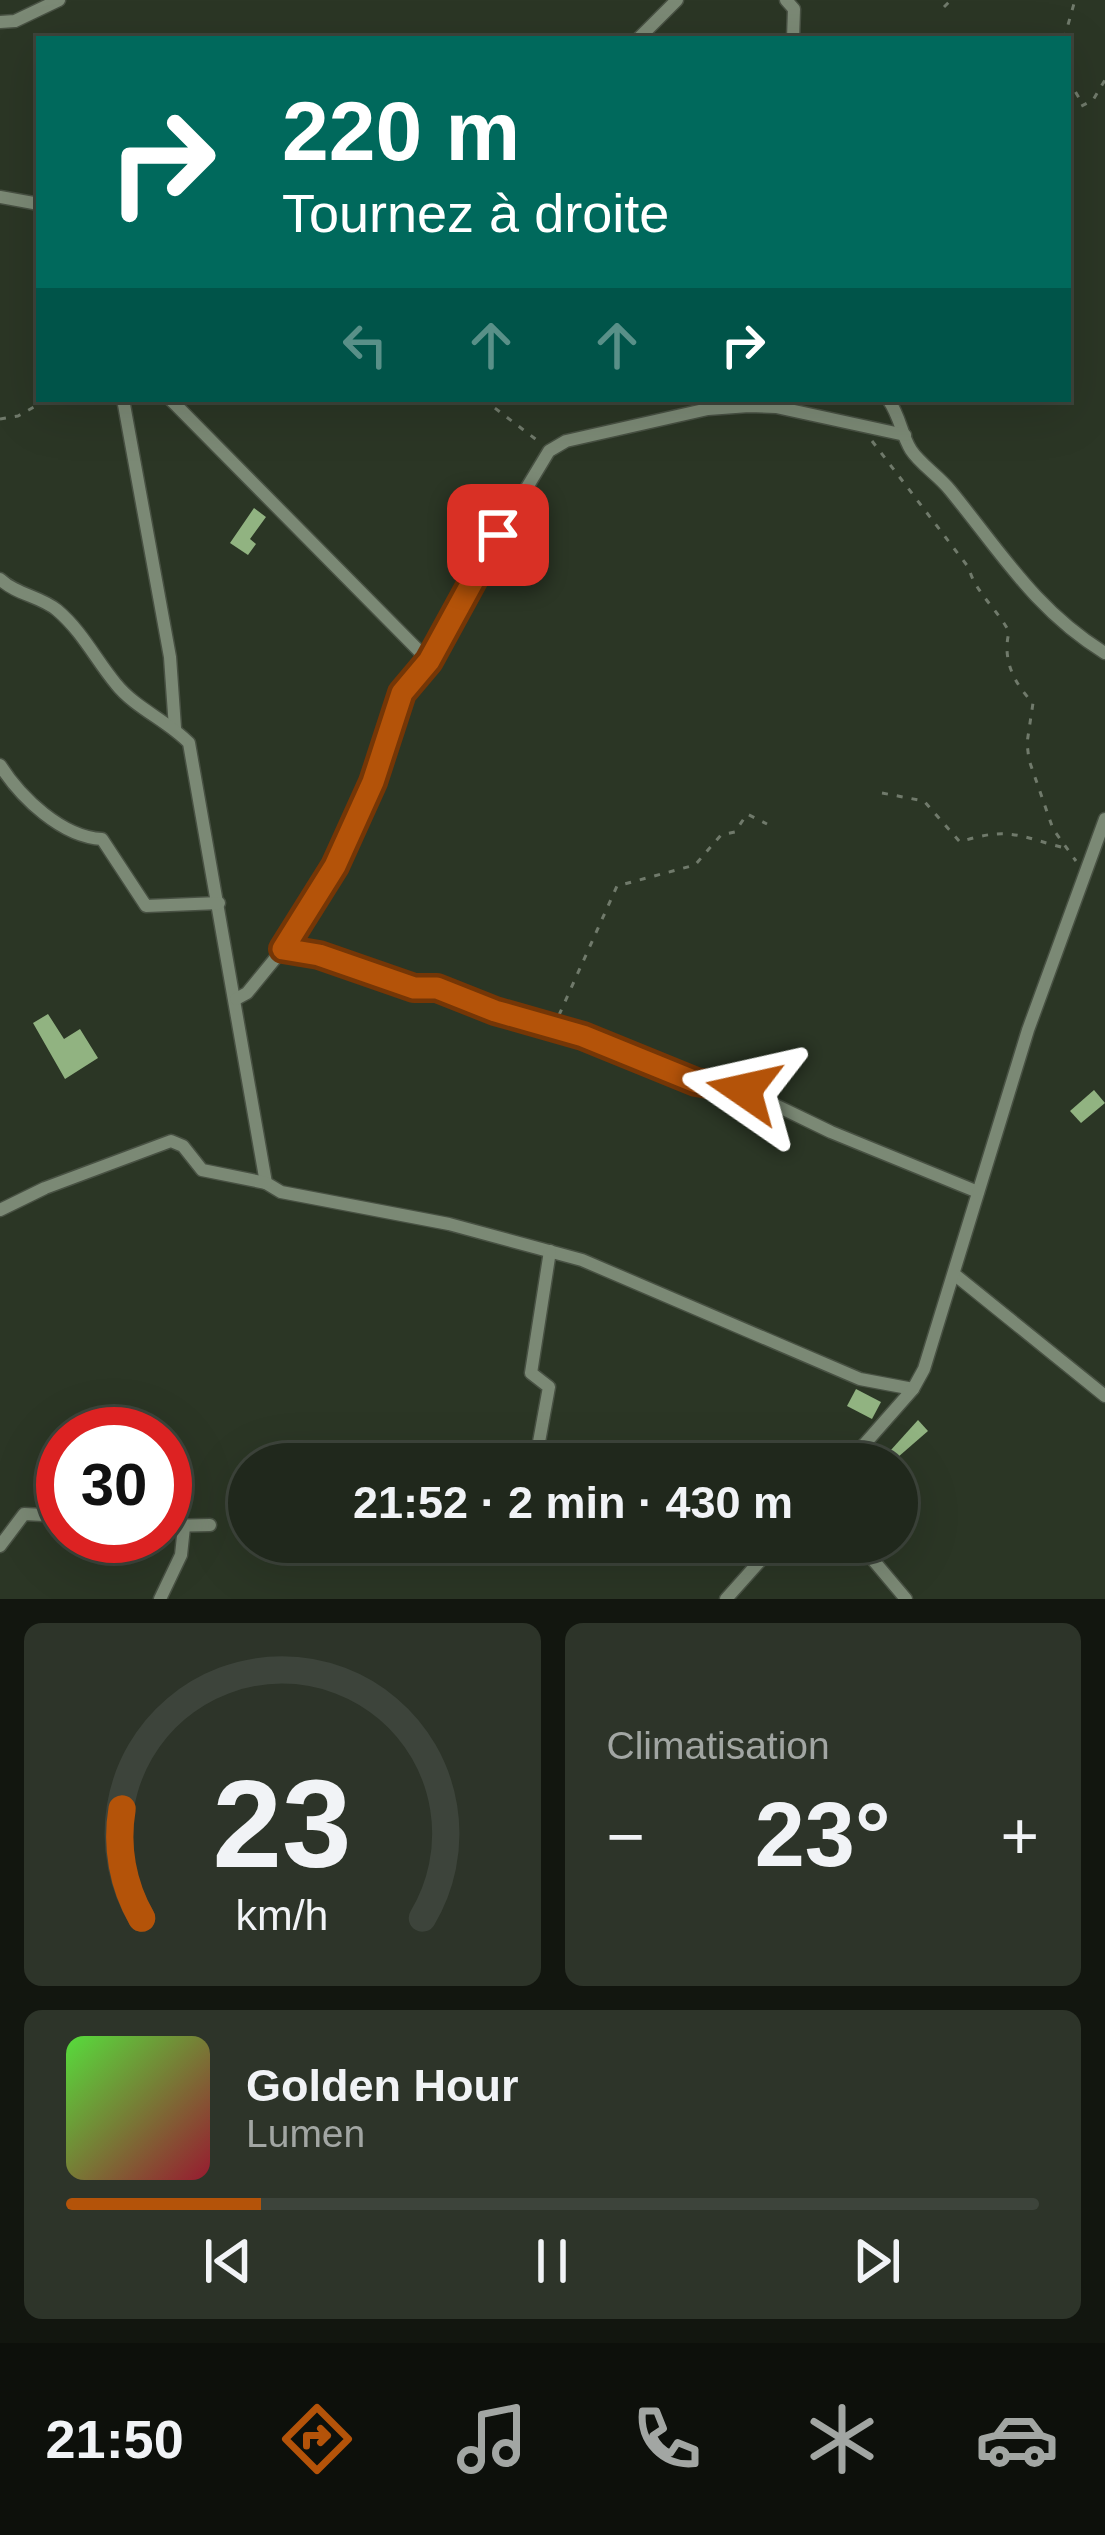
<!DOCTYPE html>
<html lang="fr">
<head>
<meta charset="utf-8">
<style>
  body { margin:0; font-family:Arial,sans-serif; background:#2d3429; color:#f1f3f6; height:100vh; display:flex; flex-direction:column; font-size:45px; white-space:nowrap }
  * { box-sizing:border-box; margin:0 }
  p { font-size:39px; color:#a2a6a3 }
  .icon { flex:none; width:66px; height:66px; fill:none; stroke:currentColor; stroke-width:2; stroke-linecap:round; stroke-linejoin:round }
  .map { position:relative; height:1599px; overflow:hidden }
  .details { display:flex; flex-direction:column; gap:24px; padding:24px; background:#12160f; flex:1 }
  .details>* { flex:none }
  .banner { position:absolute; left:36px; top:36px; width:1035px; height:366px; border-radius:0px; box-shadow:0 12px 48px #0002,0 0 0 3px #3d443b; background:#00695c; color:#fff; overflow:hidden }
  .speed { position:absolute; left:36px; top:1407px; display:flex; gap:24px; font-size:60px; font-weight:700; text-align:center }
  .speed>* { display:grid; place-content:center; width:156px; height:156px; border-radius:50%; background:#20281c; box-shadow:0 12px 48px #0002,0 0 0 3px #3d443b; line-height:1 }
  .speed .limit { border:18px solid #d22; background:#fff; color:#111 }
  .pin { position:absolute; display:grid; place-items:center; width:102px; height:102px; color:#fff; margin:-51px; border-radius:24px; box-shadow:0 6px 18px #0006 }
  .me { position:absolute; width:132px; margin:-66px; rotate:281deg; stroke-linejoin:round; filter:drop-shadow(0 0 9px #0008) }
  .turn { display:flex; align-items:center; gap:42px; height:252px; padding:0 48px; font-size:54px }
  .turn .icon { width:156px; height:156px; stroke-width:2.5 }
  .turn b { display:block; font-size:84px; line-height:102px }
  .lanes { display:flex; align-items:center; height:114px; padding:0 48px; background:#0003; justify-content:center; gap:60px; direction:ltr }
  .lanes .off { opacity:.35 }
  .big { font-size:90px; font-weight:700; line-height:1.1 }
  .details .widget { flex:1; display:flex; flex-direction:column; justify-content:center; gap:18px; min-width:0; padding:0 42px; border-radius:18px; background:#2d3429 }
  .details .dial { align-items:center; gap:0 }
  .dial svg { height:312px; overflow:visible; fill:none; stroke:#3d443b; stroke-width:7; stroke-linecap:round; text-anchor:middle }
  .dial text { fill:#f1f3f6; stroke:none }
  .song { display:flex; align-items:center; gap:36px }
  .cover { width:144px; height:144px; border-radius:18px; background:linear-gradient(135deg,hsl(110 70% 55%),hsl(350 70% 35%)) }
  .played { height:12px; border-radius:6px; background:linear-gradient(90deg,#b45309 20%,#3d443b 20%) }
  .keys { display:flex; justify-content:space-around; direction:ltr }
  .heat { display:flex; justify-content:space-between; align-items:center; font-size:66px; direction:ltr }
  .details .tiles { flex:1; display:grid; gap:24px; grid-template-columns:1fr 1fr }
  .widget:last-child { grid-column:span 2 }
  .trip { position:absolute; left:228px; top:1443px; width:690px; height:120px; border-radius:60px; background:#20281c; box-shadow:0 12px 48px #0002,0 0 0 3px #3d443b; font-weight:700; line-height:120px; text-align:center }
  .menu { display:flex; height:192px; justify-content:space-around; align-items:center; background:#0d100b; color:#a2a6a3 }
  .menu .icon { width:84px; height:84px }
  .menu .active { color:#b45309 }
  .menu b { font-size:54px; color:#f1f3f6 }
  .map>svg:first-child { display:block }
  .building { fill:#91b381 }
  .lines { fill:none; stroke-linecap:round; stroke-linejoin:round }
  .minor-casing { stroke:#485143; stroke-width:15 }
  .path { stroke:#707a6b; stroke-width:3; stroke-dasharray:6 9; stroke-linecap:butt }
  .minor { stroke:#7b8975; stroke-width:12 }
  .route-casing { stroke:#753606; stroke-width:30 }
  .route { stroke:#b45309; stroke-width:21 }
</style>
</head>
<body>
<div class="map">
<svg width="1105" height="1599" viewBox="0 0 1105 1599">
  <rect width="100%" height="100%" fill="#2b3625"/>
  <g class="building">
    <path d="M254,508L266,517L250,539L256,544L248,555L230,543Z"/>
    <path d="M48,1014L64,1039L80,1029L98,1058L65,1079L33,1023Z"/>
    <path d="M1094,1090L1105,1103L1081,1123L1070,1111Z"/>
    <path d="M856,1389L881,1402L872,1419L847,1406Z"/>
    <path d="M918,1420L928,1431L890,1464H884L881,1461Z"/>
  </g>
  <g class="lines">
    <defs>
      <g id="minor">
        <path d="M786,0L794,9L793,39"/>
        <path d="M0,22L15,21L59,0"/>
        <path d="M638,39L677,0"/>
        <path d="M0,197L39,204"/>
        <path d="M123,399L170,657L175,728"/>
        <path d="M170,399L429,661"/>
        <path d="M888,399C901,418 901,434 911,450C920,464 939,476 950,490C1000,551 1036,611 1105,653"/>
        <path d="M0,579C17,595 40,596 57,610C82,631 96,660 116,684C135,708 168,721 189,743L266,1183L281,1192L449,1224L582,1260L860,1379L913,1389"/>
        <path d="M0,765C21,798 62,837 102,839L146,906L219,903"/>
        <path d="M283,949L335,866L373,782L402,693L429,661L474,575L549,451L566,441L708,409L749,406L776,407L905,435"/>
        <path d="M236,999L247,993L283,949L363,968L414,988H437L495,1011L583,1036L696,1082L744,1090L831,1132L978,1192"/>
        <path d="M0,1210L45,1188L171,1141L183,1146L202,1170L266,1183"/>
        <path d="M954,1274L1105,1396"/>
        <path d="M535,1464L549,1387L531,1373L550,1251"/>
        <path d="M847,1464L913,1389L924,1369L1028,1030L1105,819"/>
        <path d="M165,1526L210,1525"/>
        <path d="M858,1542L906,1599"/>
        <path d="M0,1546L24,1514L63,1516"/>
        <path d="M160,1599L181,1555L184,1527"/>
        <path d="M726,1599L777,1542"/>
      </g>
    </defs>
    <use href="#minor" class="minor-casing"/>
    <g class="path">
      <path d="M944,7L951,0"/>
      <path d="M1064,39L1075,0"/>
      <path d="M1068,79L1082,103"/>
      <path d="M1068,113L1093,100L1105,80"/>
      <path d="M483,399L538,441"/>
      <path d="M0,419L18,416L48,399"/>
      <path d="M872,441L969,568C974,591 999,611 1009,632C1002,660 1014,683 1033,703L1027,743L1029,760L1053,829L1076,861"/>
      <path d="M882,793L924,801L960,842C1011,825 1022,838 1069,849"/>
      <path d="M559,1015L617,886L695,865L721,835L735,832L747,814L767,824"/>
    </g>
    <use href="#minor" class="minor"/>
  </g>
  <g class="lines">
    <defs>
      <path id="route" d="M498,535L429,661L402,693L373,782L335,866L283,949L319,955L414,988H437L495,1011L583,1036L696,1082L744,1090"/>
    </defs>
    <use href="#route" class="route-casing"/>
    <use href="#route" class="route"/>
  </g>
</svg>
<div class="speed"><div class="limit">30</div></div>
<div class="pin" style="left:498px;top:535px;background:#d93025"><svg class="icon" aria-label="arrive" viewBox="0 0 24 24"><path d="M6 21V4h12l-3 4 3 4H6"/></svg></div>
<svg class="me" style="left:744px;top:1090px" viewBox="-20 -20 40 40"><path d="M0-17L14 15 0 8-14 15z" fill="#b45309" stroke="#fff" stroke-width="4"/></svg>
<div class="trip">21:52 · 2 min · 430 m</div>
<div class="banner">
<div class="turn"><svg class="icon" aria-label="right" viewBox="0 0 24 24"><path d="M7 20v-9h11M14 6l5 5-5 5"/></svg><div><b>220 m</b>Tournez à droite</div></div>
<div class="lanes"><svg class="icon off" aria-label="left" viewBox="0 0 24 24"><path d="M17 20v-9H6M10 6l-5 5 5 5"/></svg><svg class="icon off" aria-label="ahead" viewBox="0 0 24 24"><path d="M12 20V5M6 11l6-6 6 6"/></svg><svg class="icon off" aria-label="ahead" viewBox="0 0 24 24"><path d="M12 20V5M6 11l6-6 6 6"/></svg><svg class="icon" aria-label="right" viewBox="0 0 24 24"><path d="M7 20v-9h11M14 6l5 5-5 5"/></svg></div>
</div>
</div>
<section class="details">
<div class="tiles">
<div class="widget dial"><svg viewBox="0 0 100 80">
<path d="M14 69A42 42 0 1 1 86 69"/>
<path d="M14 69A42 42 0 0 1 9 41" stroke="#b45309"/>
<text x="50" y="56" font-size="32" font-weight="700">23</text>
<text x="50" y="72" font-size="11">km/h</text>
</svg></div>
<div class="widget"><p>Climatisation</p>
<div class="heat"><a>−</a><b class="big">23°</b><a>+</a></div>
</div>
<div class="widget">
<div class="song"><i class="cover"></i><div><b>Golden Hour</b><p>Lumen</p></div></div>
<div class="played"></div>
<div class="keys"><svg class="icon" aria-label="previous" viewBox="0 0 24 24"><path d="M18 5L8 12l10 7zM5 5v14"/></svg><svg class="icon" aria-label="pause" viewBox="0 0 24 24"><path d="M8 5v14M16 5v14"/></svg><svg class="icon" aria-label="next" viewBox="0 0 24 24"><path d="M6 5l10 7-10 7zM19 5v14"/></svg></div>
</div>
</div>
</section>
<nav class="menu">
<b>21:50</b>
<svg class="icon active" aria-label="directions" viewBox="0 0 24 24"><path d="M12 3l9 9-9 9-9-9zM9 14v-3h6M13 9l2 2-2 2"/></svg>
<svg class="icon" aria-label="music" viewBox="0 0 24 24"><path d="M9 18V5l10-2v13"/><circle cx="6" cy="18" r="3"/><circle cx="16" cy="16" r="3"/></svg>
<svg class="icon" aria-label="phone" viewBox="0 0 24 24"><path d="M5 4h4l2 5-3 2q2 4 5 5l2-3 5 2v4C11 20 4 13 5 4z"/></svg>
<svg class="icon" aria-label="climate" viewBox="0 0 24 24"><path d="M12 3v18M4 7l16 10M4 17L20 7"/></svg>
<svg class="icon" aria-label="car" viewBox="0 0 24 24"><path d="M5 17H2v-5l4-1 3-4h7l3 4 3 1v5h-3M9 17h6M6 11h13"/><circle cx="7" cy="17" r="2"/><circle cx="17" cy="17" r="2"/></svg>
</nav>
</body>
</html>
